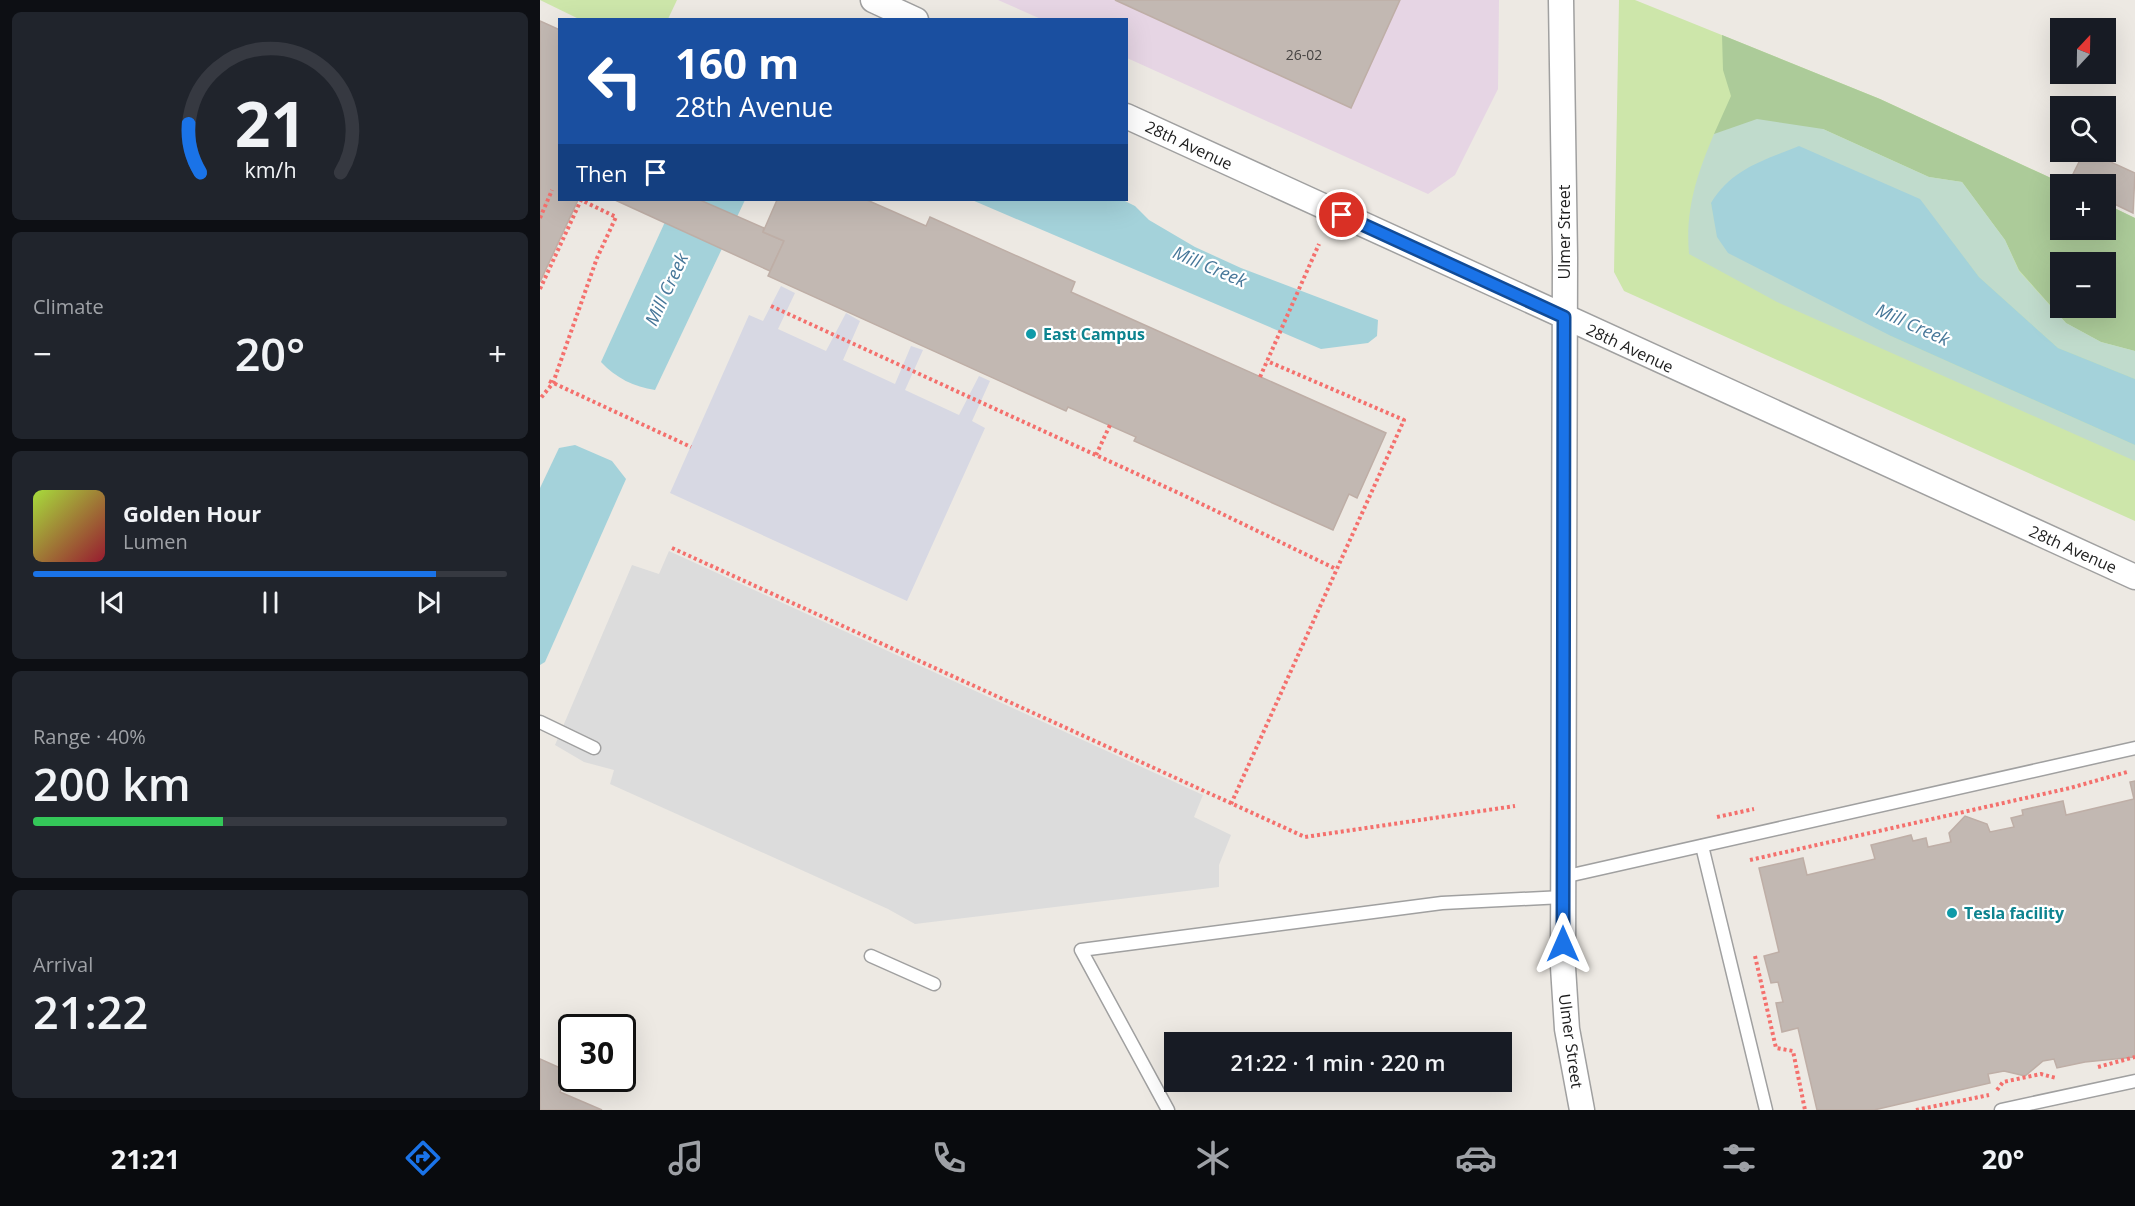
<!DOCTYPE html>
<html lang="en">
<head>
<meta charset="utf-8">
<style>
  body { margin:0; font-family:"Open Sans",sans-serif; background:#20242c; color:#f1f3f6; height:100vh; display:flex; flex-direction:column; font-size:22px; white-space:nowrap }
  * { box-sizing:border-box; margin:0 }
  p { font-size:20px; color:#9ea1a6 }
  .icon { flex:none; width:33px; height:33px; fill:none; stroke:currentColor; stroke-width:2; stroke-linecap:round; stroke-linejoin:round }
  .map { position:relative; flex:1; overflow:hidden }
  .drawer { display:flex; flex-direction:column; gap:12px; padding:12px; background:#0d0f14; width:540px }
  .drawer>* { flex:none }
  .guide { position:absolute; left:18px; top:18px; width:570px; height:183px; border-radius:0px; box-shadow:0 6px 24px #0002; background:#1a4fa0; color:#fff; overflow:hidden }
  .needle { width:39px; rotate:22deg }
  .tools { position:absolute; left:1510px; top:18px; display:grid; gap:12px }
  .tools a { display:grid; place-items:center; width:66px; height:66px; border-radius:0px; background:#171b24; box-shadow:0 6px 24px #0002; font-size:30px }
  .speed { position:absolute; left:18px; top:1014px; display:flex; gap:12px; font-size:30px; font-weight:700; text-align:center }
  .speed>* { display:grid; place-content:center; width:78px; height:78px; border-radius:50%; background:#171b24; box-shadow:0 6px 24px #0002; line-height:1 }
  .speed .limit { border:3px solid #111; border-radius:9px; background:#fff; color:#111 }
  .pin { position:absolute; display:grid; place-items:center; width:51px; height:51px; color:#fff; margin:-26px; border:3px solid #fff; border-radius:50%; box-shadow:0 2px 6px #0007 }
  .me { position:absolute; width:66px; margin:-33px; rotate:0deg; stroke-linejoin:round; filter:drop-shadow(0 0 4px #0008) }
  .turn { display:flex; align-items:center; gap:21px; height:126px; padding:0 18px; font-size:27px }
  .turn .icon { width:78px; height:78px; stroke-width:2.5 }
  .turn b { display:block; font-size:42px; line-height:51px }
  .then { display:flex; align-items:center; height:57px; padding:0 18px; background:#0003; gap:12px; font-size:22px }
  .big { font-size:45px; font-weight:600; line-height:1.1 }
  .drawer .widget { flex:1; display:flex; flex-direction:column; justify-content:center; gap:9px; min-width:0; padding:0 21px; border-radius:9px; background:#20242c }
  .drawer .dial { align-items:center; gap:0 }
  .dial svg { height:156px; overflow:visible; fill:none; stroke:#363941; stroke-width:7; stroke-linecap:round; text-anchor:middle }
  .dial text { fill:#f1f3f6; stroke:none }
  .song { display:flex; align-items:center; gap:18px }
  .cover { width:72px; height:72px; border-radius:9px; background:linear-gradient(135deg,hsl(80 70% 55%),hsl(350 70% 35%)) }
  .played { height:6px; border-radius:3px; background:linear-gradient(90deg,#1a73e8 85%,#363941 85%) }
  .keys { display:flex; justify-content:space-around; direction:ltr }
  .heat { display:flex; justify-content:space-between; align-items:center; font-size:33px; direction:ltr }
  .charge { height:9px; border-radius:4px; background:linear-gradient(90deg,#34c759 40%,#363941 0) }
  .trip { position:absolute; left:624px; top:1032px; width:348px; height:60px; border-radius:0px; background:#171b24; box-shadow:0 6px 24px #0002; font-weight:600; line-height:60px; text-align:center }
  .menu { display:flex; height:96px; justify-content:space-around; align-items:center; background:#090b0e; color:#9ea1a6 }
  .menu .icon { width:42px; height:42px }
  .menu .current { color:#1a73e8 }
  .menu b { font-size:27px; color:#f1f3f6 }
  main { display:flex; flex:1; min-height:0 }
  .map>svg:first-child { display:block }
  .industrial { fill:#e6d5e4 }
  .grass { fill:#cde6aa; fill-rule:evenodd }
  .forest { fill:#accb99; fill-rule:evenodd }
  .wetland { fill:#c0dbcc }
  .parking { fill:#dcdcdc }
  .plaza { fill:#d7d8e3 }
  .water { fill:#a4d2da }
  .building { fill:#c2b8b2; stroke:#beaea6; stroke-width:1.5 }
  .lines { fill:none; stroke-linecap:round; stroke-linejoin:round }
  .service-casing { stroke:#a0a0a0; stroke-width:15 }
  .minor-casing { stroke:#a0a0a0; stroke-width:27 }
  .path { stroke:#f4706d; stroke-width:4; stroke-dasharray:3 3; stroke-linecap:butt }
  .service { stroke:#fff; stroke-width:12 }
  .minor { stroke:#fff; stroke-width:24 }
  .route-casing { stroke:#114b97; stroke-width:15 }
  .route { stroke:#1a73e8; stroke-width:10 }
  .culture-dot { fill:#0f9aa8; stroke:#fff; stroke-width:2 }
  .labels { text-anchor:middle; dominant-baseline:central; stroke-width:4.5; stroke-linejoin:round; paint-order:stroke }
  .number-label { font-size:14px; fill:#464342 }
  .street-label { font-size:16px; fill:#1c1c1c; stroke:#fff }
  .culture-label { font-size:16px; font-weight:bold; fill:#0d838f; stroke:#fff; text-anchor:start }
  .water-label { font-size:18px; font-style:italic; fill:#477799; stroke:#fff }
</style>
</head>
<body>
<main>
<section class="drawer">
<div class="widget dial"><svg viewBox="0 0 100 80">
<path d="M14 69A42 42 0 1 1 86 69"/>
<path d="M14 69A42 42 0 0 1 8 44" stroke="#1a73e8"/>
<text x="50" y="56" font-size="32" font-weight="700">21</text>
<text x="50" y="72" font-size="11">km/h</text>
</svg></div>
<div class="widget"><p>Climate</p>
<div class="heat"><a>−</a><b class="big">20°</b><a>+</a></div>
</div>
<div class="widget">
<div class="song"><i class="cover"></i><div><b>Golden Hour</b><p>Lumen</p></div></div>
<div class="played"></div>
<div class="keys"><svg class="icon" aria-label="previous" viewBox="0 0 24 24"><path d="M18 5L8 12l10 7zM5 5v14"/></svg><svg class="icon" aria-label="pause" viewBox="0 0 24 24"><path d="M8 5v14M16 5v14"/></svg><svg class="icon" aria-label="next" viewBox="0 0 24 24"><path d="M6 5l10 7-10 7zM19 5v14"/></svg></div>
</div>
<div class="widget"><p>Range · 40%</p><b class="big">200 km</b><div class="charge"></div></div>
<div class="widget"><p>Arrival</p><b class="big">21:22</b></div>
</section>
<div class="map">
<svg width="1595" height="1110" viewBox="0 0 1595 1110">
  <rect width="100%" height="100%" fill="#ede9e3"/>
  <path class="industrial" d="M458,0H959L958,89L915,175L888,194L587,58L586,20L501,19Z"/>
  <g class="grass">
    <path d="M0,0H137L128,19H39Z"/>
    <path d="M1079,0H1095L1340,99L1524,184H1521V230H1566V204L1595,218V521L1084,291L1074,272ZM1521,262H1566V308H1521Z"/>
  </g>
  <path class="forest" d="M1182,35L1340,99L1524,184H1521V230H1566V204L1595,218V351L1561,342L1526,323L1479,270L1465,240L1422,182L1389,177L1283,129L1174,134L1191,96L1183,70ZM1521,262H1566V308H1521Z"/>
  <path class="wetland" d="M1217,119L1283,129L1389,177L1422,182L1465,240L1479,271L1526,323L1561,342L1595,351V379L1518,348L1439,277L1379,199L1171,203L1174,218L1351,336L1595,445V461L1237,302L1149,254C1145,210 1157,174 1174,134Z"/>
  <path class="parking" d="M129,551L663,795L654,817L691,835L679,865V887L375,924L348,909L70,784L74,770L44,762L15,745L92,565L119,574Z"/>
  <path class="plaza" d="M241,286L255,293L238,329L286,351L306,313L320,321L303,360L355,384L371,346L383,350L365,390L419,415L439,376L450,381L432,421L445,428L367,601L130,493L209,315L223,321Z"/>
  <g class="water">
    <path d="M1259,146L1380,199L1439,277L1518,348L1595,379V445L1351,336L1188,253L1177,237L1171,203C1191,169 1224,160 1259,146Z"/>
    <path d="M135,200H205L115,390C94,387 76,378 61,362Z"/>
    <path d="M432,200H583L595,206L609,220L655,247L701,268L838,320L837,336L828,343L781,349Z"/>
    <path d="M35,445L72,461L86,479L5,662L0,665V488L19,448Z"/>
  </g>
  <g class="building">
    <path d="M575,0H860L811,108Z"/>
    <path d="M0,21L20,30V200H38L0,282Z"/>
    <path d="M1544,152H1549L1595,173L1593,213L1566,200V184H1534L1529,182Z"/>
    <path d="M75,200H160L224,228L223,232L244,241L230,271Z"/>
    <path d="M237,200H327L386,226L390,217L535,282L531,292L846,433L817,498L809,494L793,530L594,441L596,437L528,407L526,411L228,276L244,241L223,232Z"/>
    <path d="M1595,781V1057L1545,1062L1517,1068L1514,1059L1503,1061L1485,1076L1464,1071L1448,1074L1450,1083L1334,1110H1277L1258,1028L1242,1032L1236,1003L1243,1002L1238,982L1231,983L1224,956L1239,952L1219,868L1263,858L1267,875L1335,859L1331,845L1371,835L1373,841L1386,838L1388,847L1411,842L1409,833L1425,816L1447,824L1450,832L1474,827L1471,818L1483,815L1482,810L1523,801L1526,815L1594,799L1590,782Z"/>
    <path d="M0,1059L29,1072L20,1092L62,1110H0Z"/>
  </g>
  <g class="lines">
    <defs>
      <g id="service">
        <path d="M0,722L54,748"/>
        <path d="M1162,846L1226,1110"/>
        <path d="M1023,877L1595,748"/>
        <path d="M331,956L394,984"/>
        <path d="M628,1110L541,950L902,903L1023,897"/>
        <path d="M1461,1110L1595,1081"/>
      </g>
      <g id="minor">
        <path d="M333,0L376,20"/>
        <path d="M1021,0L1025,258L1023,967L1027,1029L1042,1110"/>
        <path d="M586,116L1595,577"/>
      </g>
    </defs>
    <use href="#service" class="service-casing"/>
    <use href="#minor" class="minor-casing"/>
    <g class="path">
      <path d="M0,218L12,190"/>
      <path d="M0,289L41,200L76,217L57,258L13,383L0,399"/>
      <path d="M231,306L643,495L796,569"/>
      <path d="M720,377L779,244"/>
      <path d="M9,381L151,447"/>
      <path d="M556,455L570,425"/>
      <path d="M132,548L765,837L975,806"/>
      <path d="M691,804L864,420L727,361"/>
      <path d="M1177,817L1214,809"/>
      <path d="M1210,860L1530,788L1587,772"/>
      <path d="M1215,956L1236,1048L1253,1051L1265,1110"/>
      <path d="M1558,1067L1595,1057"/>
      <path d="M1457,1090L1463,1082L1501,1074L1516,1078"/>
      <path d="M1376,1110L1449,1095"/>
    </g>
    <use href="#service" class="service"/>
    <use href="#minor" class="minor"/>
  </g>
  <g class="lines">
    <defs>
      <path id="route" d="M802,215L1024,317L1023,944"/>
    </defs>
    <use href="#route" class="route-casing"/>
    <use href="#route" class="route"/>
  </g>
  <g class="culture-dot">
    <circle cx="491" cy="334" r="6"/>
    <circle cx="1412" cy="913" r="6"/>
  </g>
  <g class="labels">
    <g class="number-label">
      <text x="764" y="54">26-02</text>
    </g>
    <g class="street-label">
      <text transform="translate(649 145) rotate(25)">28th Avenue</text>
      <text transform="translate(1024 232) rotate(-90)">Ulmer Street</text>
      <text transform="translate(1090 348) rotate(25)">28th Avenue</text>
      <text transform="translate(1533 549) rotate(24)">28th Avenue</text>
      <text transform="translate(1031 1041) rotate(82)">Ulmer Street</text>
    </g>
    <g class="culture-label">
      <text x="503" y="334">East Campus</text>
      <text x="1424" y="913">Tesla facility</text>
    </g>
    <g class="water-label">
      <text transform="translate(670 266) rotate(23)">Mill Creek</text>
      <text transform="translate(126 289) rotate(-65)">Mill Creek</text>
      <text transform="translate(1373 324) rotate(24)">Mill Creek</text>
    </g>
  </g>
</svg>
<div class="tools">
<a><svg class="needle" viewBox="-14 -14 28 28"><path d="M0-13l5 13h-10z" fill="#e53935"/><path d="M0 13l5-13h-10z" fill="#9ea1a6"/></svg></a>
<a><svg class="icon" aria-label="search" viewBox="0 0 24 24"><circle cx="10" cy="10" r="6"/><path d="M15 15l6 6"/></svg></a>
<a>+</a>
<a>−</a>
</div>
<div class="speed"><div class="limit">30</div></div>
<div class="pin" style="left:802px;top:215px;background:#d93025"><svg class="icon" aria-label="arrive" viewBox="0 0 24 24"><path d="M6 21V4h12l-3 4 3 4H6"/></svg></div>
<svg class="me" style="left:1023px;top:944px" viewBox="-20 -20 40 40"><path d="M0-17L14 15 0 8-14 15z" fill="#1a73e8" stroke="#fff" stroke-width="4"/></svg>
<div class="trip">21:22 · 1 min · 220 m</div>
<div class="guide">
<div class="turn"><svg class="icon" aria-label="left" viewBox="0 0 24 24"><path d="M17 20v-9H6M10 6l-5 5 5 5"/></svg><div><b>160 m</b>28th Avenue</div></div>
<div class="then">Then<svg class="icon" aria-label="arrive" viewBox="0 0 24 24"><path d="M6 21V4h12l-3 4 3 4H6"/></svg></div>
</div>
</div>
</main>
<nav class="menu">
<b>21:21</b>
<svg class="icon current" aria-label="directions" viewBox="0 0 24 24"><path d="M12 3l9 9-9 9-9-9zM9 14v-3h6M13 9l2 2-2 2"/></svg>
<svg class="icon" aria-label="music" viewBox="0 0 24 24"><path d="M9 18V5l10-2v13"/><circle cx="6" cy="18" r="3"/><circle cx="16" cy="16" r="3"/></svg>
<svg class="icon" aria-label="phone" viewBox="0 0 24 24"><path d="M5 4h4l2 5-3 2q2 4 5 5l2-3 5 2v4C11 20 4 13 5 4z"/></svg>
<svg class="icon" aria-label="climate" viewBox="0 0 24 24"><path d="M12 3v18M4 7l16 10M4 17L20 7"/></svg>
<svg class="icon" aria-label="car" viewBox="0 0 24 24"><path d="M5 17H2v-5l4-1 3-4h7l3 4 3 1v5h-3M9 17h6M6 11h13"/><circle cx="7" cy="17" r="2"/><circle cx="17" cy="17" r="2"/></svg>
<svg class="icon" aria-label="filters" viewBox="0 0 24 24"><path d="M4 7h16M4 17h16"/><circle cx="9" cy="7" r="2"/><circle cx="15" cy="17" r="2"/></svg>
<b>20°</b>
</nav>
</body>
</html>
